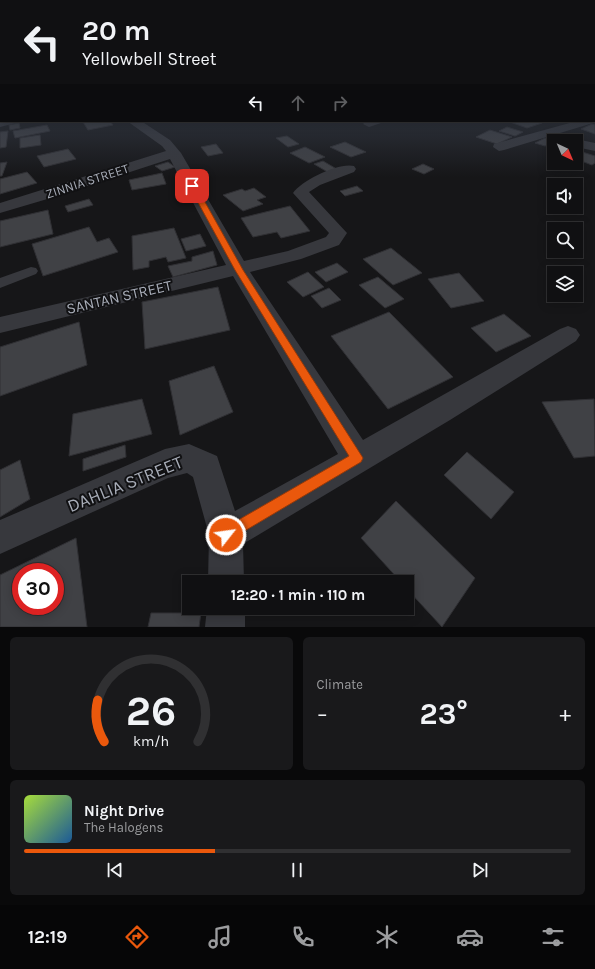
<!DOCTYPE html>
<html lang="en">
<head>
<meta charset="utf-8">
<style>
  body { margin:0; font-family:Karla,sans-serif; background:#19191b; color:#f1f3f6; height:100vh; display:flex; flex-direction:column; font-size:15px; white-space:nowrap }
  * { box-sizing:border-box; margin:0 }
  p { font-size:13px; color:#9c9d9f }
  .icon { flex:none; width:22px; height:22px; fill:none; stroke:currentColor; stroke-width:2; stroke-linecap:round; stroke-linejoin:round }
  .map { position:relative; height:627px; overflow:hidden }
  .sheet { display:flex; flex-direction:column; gap:10px; padding:10px; background:#09090a; flex:1 }
  .sheet>* { flex:none }
  .top-card { position:absolute; left:0px; top:0px; width:595px; height:122px; box-shadow:0 2px 10px #0003,0 0 0 1px #303032; background:#101012; color:#f1f3f6; overflow:hidden }
  .needle { width:26px; rotate:136deg }
  .buttons { position:absolute; left:547px; top:134px; display:grid; gap:8px }
  .buttons a { display:grid; place-items:center; width:36px; height:36px; border-radius:0px; background:#101012; box-shadow:0 2px 10px #0003,0 0 0 1px #303032; font-size:20px }
  .speed { position:absolute; left:12px; top:563px; display:flex; gap:8px; font-size:20px; font-weight:700; text-align:center }
  .speed>* { display:grid; place-content:center; width:52px; height:52px; border-radius:50%; background:#101012; box-shadow:0 2px 10px #0003,0 0 0 1px #303032; line-height:1 }
  .speed .limit { border:6px solid #d22; background:#fff; color:#111 }
  .pin { position:absolute; display:grid; place-items:center; width:34px; height:34px; color:#fff; margin:-17px; border-radius:8px; box-shadow:0 2px 6px #0006 }
  .me { position:absolute; width:44px; margin:-22px; rotate:60deg; stroke-linejoin:round; filter:drop-shadow(0 0 3px #0008) }
  .turn { display:flex; align-items:center; gap:14px; height:84px; padding:0 16px; font-size:18px }
  .turn .icon { width:52px; height:52px; stroke-width:2.5 }
  .turn b { display:block; font-size:28px; line-height:34px }
  .lanes { display:flex; align-items:center; height:38px; padding:0 16px; background:#0003; justify-content:center; gap:20px; direction:ltr }
  .lanes .off { opacity:.35 }
  .big { font-size:30px; font-weight:700; line-height:1.1 }
  .sheet .widget { flex:1; display:flex; flex-direction:column; justify-content:center; gap:6px; min-width:0; padding:0 14px; border-radius:6px; background:#19191b }
  .sheet .dial { align-items:center; gap:0 }
  .dial svg { height:104px; overflow:visible; fill:none; stroke:#303032; stroke-width:7; stroke-linecap:round; text-anchor:middle }
  .dial text { fill:#f1f3f6; stroke:none }
  .song { display:flex; align-items:center; gap:12px }
  .cover { width:48px; height:48px; border-radius:6px; background:linear-gradient(135deg,hsl(80 70% 55%),hsl(210 70% 35%)) }
  .played { height:4px; border-radius:2px; background:linear-gradient(90deg,#ea580c 35%,#303032 35%) }
  .keys { display:flex; justify-content:space-around; direction:ltr }
  .heat { display:flex; justify-content:space-between; align-items:center; font-size:22px; direction:ltr }
  .sheet .tiles { flex:1; display:grid; gap:10px; grid-template-columns:1fr 1fr }
  .widget:last-child { grid-column:span 2 }
  .trip { position:absolute; left:182px; top:575px; width:232px; height:40px; border-radius:0px; background:#101012; box-shadow:0 2px 10px #0003,0 0 0 1px #303032; font-weight:700; line-height:40px; text-align:center }
  .tab-bar { display:flex; height:64px; justify-content:space-around; align-items:center; background:#060607; color:#9c9d9f }
  .tab-bar .icon { width:28px; height:28px }
  .tab-bar .selected { color:#ea580c }
  .tab-bar b { font-size:18px; color:#f1f3f6 }
  .map>svg:first-child { display:block }
  .building { fill:#404145; stroke:#303034; fill-rule:evenodd }
  .lines { fill:none; stroke-linecap:round; stroke-linejoin:round }
  .service { fill:#37383d; fill-rule:evenodd }
  .minor { fill:#37383d; fill-rule:evenodd }
  .route { fill:#ea580c; stroke:#983908 }
  .labels { text-anchor:middle; dominant-baseline:central; stroke-width:4; stroke-linejoin:round; paint-order:stroke }
  .far-street-label { font-size:13px; fill:#a8adb8; stroke:#111113 }
  .street-label { font-size:15px; fill:#a8adb8; stroke:#111113 }
  .near-street-label { font-size:18px; fill:#a8adb8; stroke:#111113 }
</style>
</head>
<body>
<div class="map">
<svg width="595" height="627" viewBox="0 0 595 627">
  <rect width="100%" height="100%" fill="#161618"/>
  <g class="building">
    <path d="M110,121L113,125L88,130L83,122Z"/>
    <path d="M507,121H537L542,123L527,128Z"/>
    <path d="M19,123L20,128L10,130L9,125Z"/>
    <path d="M592,124L595,125V134L581,129Z"/>
    <path d="M47,125L50,131L15,138L13,131Z"/>
    <path d="M507,127L523,132L515,136L499,131Z"/>
    <path d="M490,130L512,137L497,144L476,137Z"/>
    <path d="M8,131L6,147L0,148V132Z"/>
    <path d="M40,135L41,145L20,148V138Z"/>
    <path d="M287,136L299,144L288,147L276,138Z"/>
    <path d="M545,138L555,141L545,146L535,143Z"/>
    <path d="M345,142L366,152L351,157L330,147Z"/>
    <path d="M216,144L223,153L208,156L201,147Z"/>
    <path d="M305,147L325,157L309,163L290,153Z"/>
    <path d="M68,149L76,159L44,167L37,156Z"/>
    <path d="M576,150L595,156V163L592,165L576,159Z"/>
    <path d="M323,161L340,171L331,174L314,164Z"/>
    <path d="M7,162L2,176H0V163Z"/>
    <path d="M168,162L175,167L162,171L155,166Z"/>
    <path d="M423,164L434,169L424,174L412,169Z"/>
    <path d="M27,172L37,183L0,194V179Z"/>
    <path d="M162,173L166,184L132,190L129,180Z"/>
    <path d="M357,186L363,191L345,196L340,191Z"/>
    <path d="M254,188L266,197L257,200L263,204L243,211L223,195L242,189L245,191Z"/>
    <path d="M89,199L93,205L68,212L65,206Z"/>
    <path d="M290,206L310,231L281,238L277,232L253,237L241,218Z"/>
    <path d="M48,210L53,234L0,247V221Z"/>
    <path d="M89,227L97,242L109,238L118,252L43,276L32,244Z"/>
    <path d="M174,228L186,258L168,262L166,257L149,261V267L133,270L132,236Z"/>
    <path d="M200,234L206,246L186,251L181,239Z"/>
    <path d="M391,248L422,273L393,285L363,259Z"/>
    <path d="M213,251L217,265L173,277L168,266L192,261V257Z"/>
    <path d="M337,263L348,272L326,282L315,272Z"/>
    <path d="M308,272L324,287L303,297L287,282Z"/>
    <path d="M459,273L484,301L451,308L428,279Z"/>
    <path d="M378,277L404,299L385,308L359,285Z"/>
    <path d="M218,287L230,330L145,349L142,302Z"/>
    <path d="M329,288L341,300L322,308L311,296Z"/>
    <path d="M389,312L453,377L388,409L331,336Z"/>
    <path d="M504,314L531,336L496,352L471,328Z"/>
    <path d="M79,322L87,365L0,396V347Z"/>
    <path d="M214,366L233,412L180,435L169,381Z"/>
    <path d="M142,399L152,434L69,456L73,414Z"/>
    <path d="M594,399L595,456L574,458L542,402Z"/>
    <path d="M125,445L126,457L83,471V459Z"/>
    <path d="M467,452L514,492L491,519L444,475Z"/>
    <path d="M20,460L30,499L0,517V470Z"/>
    <path d="M396,501L475,578L442,627L407,589V582H401L361,538Z"/>
    <path d="M76,538L87,627H0V575ZM21,572H55V606H21Z"/>
    <path d="M151,613H201L199,627H148Z"/>
  </g>
  <g class="lines">
    <path class="service" d="M31,267L36,268L38,271L36,274L0,288V278Z"/>
    <g class="minor">
      <rect x="594" y="90" width="1" height="3"/>
      <rect x="0" y="98" width="1" height="6"/>
      <path d="M594,120L595,121L593,123L504,150L499,151L493,147L494,144L577,121Z"/>
      <path d="M0,121H18L16,123L0,127Z"/>
      <path d="M127,121H141L170,140L181,153L244,261L288,251L326,237L329,233L293,193C302,180 339,162 354,166L356,169L354,172L320,185L309,192L347,233L339,245L301,259L250,272L363,440L560,329L568,326L576,329L580,335L576,341L450,420L243,544L244,582H208L209,535L193,477L187,473L168,478L0,554V520L165,449L189,444L217,456L235,511L338,454L233,276L0,333V317L226,265L170,159L44,200L0,213V203L166,151L162,146Z"/>
      <path d="M383,121L381,123L369,127L363,124L366,121Z"/>
      <path d="M576,139L595,143V151L576,147V141H571Z"/>
      <path d="M207,608H245V627H205Z"/>
    </g>
  </g>
  <linearGradient id="sky" x2="0" y2="1"><stop stop-color="#0c0c0d"/><stop offset="0.51" stop-color="#363c48"/><stop offset="1" stop-color="#363c48" stop-opacity="0"/></linearGradient>
  <rect width="595" height="177" fill="url(#sky)"/>
  <path class="route" d="M192,184L196,186L243,270L363,458L361,462L226,542L221,540L219,535L221,530L349,456L235,270L189,186Z"/>
  <g class="labels">
    <g class="far-street-label">
      <text transform="translate(87 181) rotate(-18)">ZINNIA STREET</text>
    </g>
    <g class="street-label">
      <text transform="translate(119 297) rotate(-13)">SANTAN STREET</text>
    </g>
    <g class="near-street-label">
      <text transform="translate(125 484) rotate(-22)">DAHLIA STREET</text>
    </g>
  </g>
</svg>
<div class="buttons">
<a><svg class="needle" viewBox="-14 -14 28 28"><path d="M0-13l5 13h-10z" fill="#e53935"/><path d="M0 13l5-13h-10z" fill="#9c9d9f"/></svg></a>
<a><svg class="icon" aria-label="sound" viewBox="0 0 24 24"><path d="M4 9h4l5-4v14l-5-4H4zM17 9q2 3 0 6"/></svg></a>
<a><svg class="icon" aria-label="search" viewBox="0 0 24 24"><circle cx="10" cy="10" r="6"/><path d="M15 15l6 6"/></svg></a>
<a><svg class="icon" aria-label="layers" viewBox="0 0 24 24"><path d="M12 4l9 5-9 5-9-5zM3 14l9 5 9-5"/></svg></a>
</div>
<div class="speed"><div class="limit">30</div></div>
<div class="pin" style="left:192px;top:186px;background:#d93025"><svg class="icon" aria-label="arrive" viewBox="0 0 24 24"><path d="M6 21V4h12l-3 4 3 4H6"/></svg></div>
<svg class="me" style="left:226px;top:535px" viewBox="-20 -20 40 40"><circle r="17" fill="#ea580c" stroke="#fff" stroke-width="3"/><path d="M0-11L8 9 0 5-8 9z" fill="#fff"/></svg>
<div class="trip">12:20 · 1 min · 110 m</div>
<div class="top-card">
<div class="turn"><svg class="icon" aria-label="left" viewBox="0 0 24 24"><path d="M17 20v-9H6M10 6l-5 5 5 5"/></svg><div><b>20 m</b>Yellowbell Street</div></div>
<div class="lanes"><svg class="icon" aria-label="left" viewBox="0 0 24 24"><path d="M17 20v-9H6M10 6l-5 5 5 5"/></svg><svg class="icon off" aria-label="ahead" viewBox="0 0 24 24"><path d="M12 20V5M6 11l6-6 6 6"/></svg><svg class="icon off" aria-label="right" viewBox="0 0 24 24"><path d="M7 20v-9h11M14 6l5 5-5 5"/></svg></div>
</div>
</div>
<section class="sheet">
<div class="tiles">
<div class="widget dial"><svg viewBox="0 0 100 80">
<path d="M14 69A42 42 0 1 1 86 69"/>
<path d="M14 69A42 42 0 0 1 9 37" stroke="#ea580c"/>
<text x="50" y="56" font-size="32" font-weight="700">26</text>
<text x="50" y="72" font-size="11">km/h</text>
</svg></div>
<div class="widget"><p>Climate</p>
<div class="heat"><a>−</a><b class="big">23°</b><a>+</a></div>
</div>
<div class="widget">
<div class="song"><i class="cover"></i><div><b>Night Drive</b><p>The Halogens</p></div></div>
<div class="played"></div>
<div class="keys"><svg class="icon" aria-label="previous" viewBox="0 0 24 24"><path d="M18 5L8 12l10 7zM5 5v14"/></svg><svg class="icon" aria-label="pause" viewBox="0 0 24 24"><path d="M8 5v14M16 5v14"/></svg><svg class="icon" aria-label="next" viewBox="0 0 24 24"><path d="M6 5l10 7-10 7zM19 5v14"/></svg></div>
</div>
</div>
</section>
<nav class="tab-bar">
<b>12:19</b>
<svg class="icon selected" aria-label="directions" viewBox="0 0 24 24"><path d="M12 3l9 9-9 9-9-9zM9 14v-3h6M13 9l2 2-2 2"/></svg>
<svg class="icon" aria-label="music" viewBox="0 0 24 24"><path d="M9 18V5l10-2v13"/><circle cx="6" cy="18" r="3"/><circle cx="16" cy="16" r="3"/></svg>
<svg class="icon" aria-label="phone" viewBox="0 0 24 24"><path d="M5 4h4l2 5-3 2q2 4 5 5l2-3 5 2v4C11 20 4 13 5 4z"/></svg>
<svg class="icon" aria-label="climate" viewBox="0 0 24 24"><path d="M12 3v18M4 7l16 10M4 17L20 7"/></svg>
<svg class="icon" aria-label="car" viewBox="0 0 24 24"><path d="M5 17H2v-5l4-1 3-4h7l3 4 3 1v5h-3M9 17h6M6 11h13"/><circle cx="7" cy="17" r="2"/><circle cx="17" cy="17" r="2"/></svg>
<svg class="icon" aria-label="filters" viewBox="0 0 24 24"><path d="M4 7h16M4 17h16"/><circle cx="9" cy="7" r="2"/><circle cx="15" cy="17" r="2"/></svg>
</nav>
</body>
</html>
